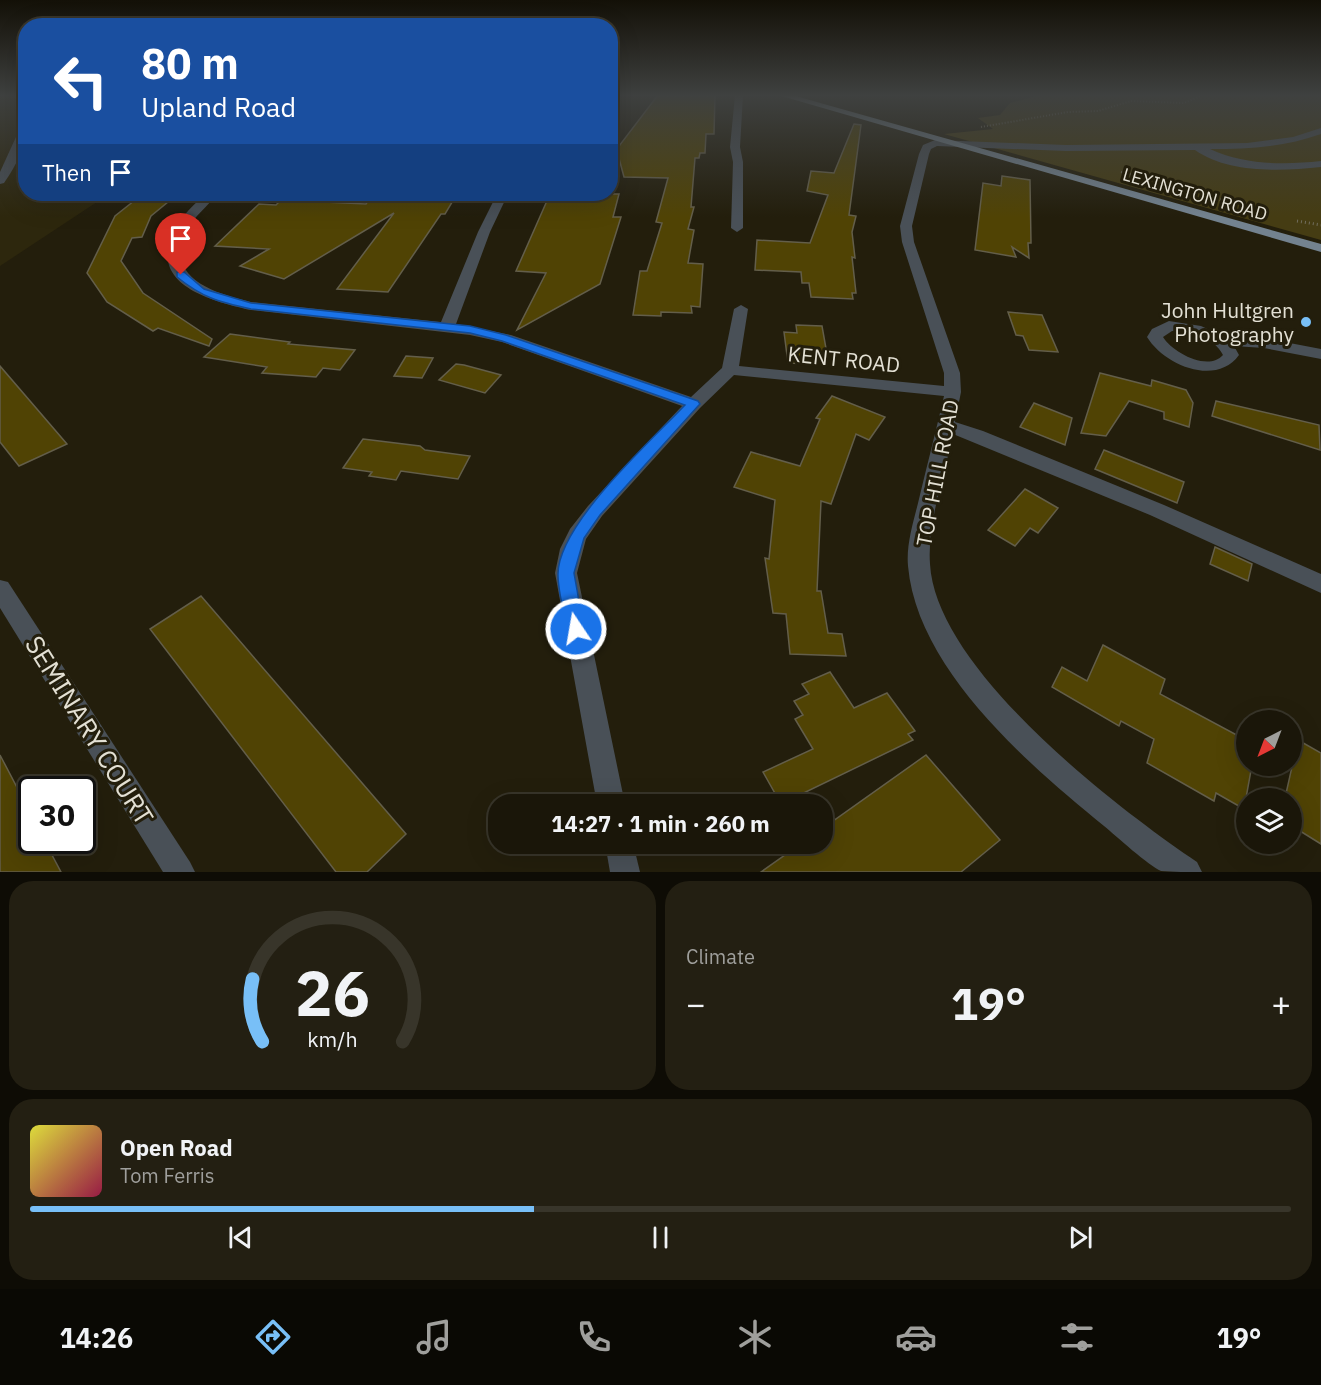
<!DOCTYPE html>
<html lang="en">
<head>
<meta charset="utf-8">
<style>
  body { margin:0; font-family:"IBM Plex Sans",sans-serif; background:#231f12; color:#f1f3f6; height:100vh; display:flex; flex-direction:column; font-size:22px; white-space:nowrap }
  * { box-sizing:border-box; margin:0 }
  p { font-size:20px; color:#9f9f9c }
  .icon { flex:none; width:33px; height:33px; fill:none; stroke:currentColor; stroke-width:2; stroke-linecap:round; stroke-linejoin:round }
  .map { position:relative; height:872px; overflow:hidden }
  .drawer { display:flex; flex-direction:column; gap:9px; padding:9px; background:#0e0c05; flex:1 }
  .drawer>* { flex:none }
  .top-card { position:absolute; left:18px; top:18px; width:600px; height:183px; border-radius:24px; box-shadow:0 6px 24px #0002,0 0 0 2px #38352a; background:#1a4fa0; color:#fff; overflow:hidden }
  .needle { width:39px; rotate:222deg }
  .buttons { position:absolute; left:1236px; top:710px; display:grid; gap:12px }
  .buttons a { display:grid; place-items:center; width:66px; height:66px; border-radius:50%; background:#1a1609; box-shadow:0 6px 24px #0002,0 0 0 2px #38352a; font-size:30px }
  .speed { position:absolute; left:18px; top:776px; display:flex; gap:12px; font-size:30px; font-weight:700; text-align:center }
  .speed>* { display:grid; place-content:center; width:78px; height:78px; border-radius:50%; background:#1a1609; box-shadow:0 6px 24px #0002,0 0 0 2px #38352a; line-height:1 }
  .speed .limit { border:3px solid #111; border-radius:9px; background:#fff; color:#111 }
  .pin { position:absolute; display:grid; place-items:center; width:51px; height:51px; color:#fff; margin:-62px -26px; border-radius:50% 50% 50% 0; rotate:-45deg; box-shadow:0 0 6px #0007 }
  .pin .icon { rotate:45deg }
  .me { position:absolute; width:66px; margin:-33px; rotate:348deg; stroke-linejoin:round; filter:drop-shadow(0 0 4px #0008) }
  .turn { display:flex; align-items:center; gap:21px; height:126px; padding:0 24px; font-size:27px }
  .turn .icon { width:78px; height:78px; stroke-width:2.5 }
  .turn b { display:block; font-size:42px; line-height:51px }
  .then { display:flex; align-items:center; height:57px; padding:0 24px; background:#0003; gap:12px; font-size:22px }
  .big { font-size:45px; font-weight:700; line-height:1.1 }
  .drawer .tile { flex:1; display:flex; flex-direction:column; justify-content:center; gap:9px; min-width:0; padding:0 21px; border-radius:24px; background:#231f12 }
  .drawer .dial { align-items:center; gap:0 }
  .dial svg { height:156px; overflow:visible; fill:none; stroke:#38352a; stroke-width:7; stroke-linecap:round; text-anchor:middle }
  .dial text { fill:#f1f3f6; stroke:none }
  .song { display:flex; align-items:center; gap:18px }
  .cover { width:72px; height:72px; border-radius:9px; background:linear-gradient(135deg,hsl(60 70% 55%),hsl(340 70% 35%)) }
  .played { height:6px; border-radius:3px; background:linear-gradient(90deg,#78bff7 40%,#38352a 40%) }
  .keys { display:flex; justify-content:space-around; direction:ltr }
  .heat { display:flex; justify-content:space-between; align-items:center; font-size:33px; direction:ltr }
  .drawer .tiles { flex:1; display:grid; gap:9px; grid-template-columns:1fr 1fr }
  .tile:last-child { grid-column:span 2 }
  .trip { position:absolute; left:488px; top:794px; width:345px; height:60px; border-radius:24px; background:#1a1609; box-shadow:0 6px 24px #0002,0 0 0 2px #38352a; font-weight:700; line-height:60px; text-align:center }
  .tab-bar { display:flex; height:96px; justify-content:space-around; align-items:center; background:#0a0904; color:#9f9f9c }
  .tab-bar .icon { width:42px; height:42px }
  .tab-bar .selected { color:#78bff7 }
  .tab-bar b { font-size:27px; color:#f1f3f6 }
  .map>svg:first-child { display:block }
  .built { fill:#2d270d }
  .green { fill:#453c13 }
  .building { fill:#504304; stroke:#635e4a; stroke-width:1.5 }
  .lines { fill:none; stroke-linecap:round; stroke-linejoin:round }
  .path-far1 { stroke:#716d5d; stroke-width:2; stroke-dasharray:1 2; stroke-linecap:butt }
  .path { stroke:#716d5d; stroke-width:3; stroke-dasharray:1 3; stroke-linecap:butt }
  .minor { fill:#495057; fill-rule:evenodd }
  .major { fill:#73828f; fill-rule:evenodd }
  .route { fill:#1a73e8; stroke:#114b97; stroke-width:1.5 }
  .poi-dot { fill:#78bff7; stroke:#231e0c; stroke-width:2 }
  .labels { text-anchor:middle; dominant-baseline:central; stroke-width:6; stroke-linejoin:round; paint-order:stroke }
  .far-street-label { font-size:18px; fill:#e3e0d4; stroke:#231e0c }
  .poi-label { font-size:21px; fill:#e3e0d4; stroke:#231e0c; text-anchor:end }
  .street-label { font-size:21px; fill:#e3e0d4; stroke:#231e0c }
  .near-street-label { font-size:26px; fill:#e3e0d4; stroke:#231e0c }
</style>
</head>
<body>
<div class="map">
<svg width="1321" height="872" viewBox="0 0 1321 872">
  <rect width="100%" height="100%" fill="#231e0c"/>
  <path class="built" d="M0,95H25L26,194H109L0,266Z"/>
  <path class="green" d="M1040,95H1321V240L944,134L993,129L978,118L1000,115L1010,103Z"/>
  <g class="building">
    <path d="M658,95H715L714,134H706L705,153H700L699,158H695L691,207H694L688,229L694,230L688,263L703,264L700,307L691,306L692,313L661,312V316L633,315L640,271H647L662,223L656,222L668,178L624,177L617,151L619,146Z"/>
    <path d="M854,124L861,125L849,215L856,216L852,232L855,258L852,257L856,293H852L853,299L811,297L809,283H802L801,272L755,270L757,240L810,243L828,195L807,191L811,171L834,173Z"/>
    <path d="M1002,176L1030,180L1031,243H1028L1029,258L1012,247L1016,257L975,250L983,183L1001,186Z"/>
    <path d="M423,194H457L445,214H441L388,292L337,289L394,213L284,279L240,266L269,249L215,246L259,204L276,205L281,200L366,204L372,195L420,197Z"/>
    <path d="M550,194H619L613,217H621L600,284L517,330L546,273L516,271Z"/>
    <path d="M139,197H174L151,216L142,237L132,238L121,261L143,293L212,339L209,346L158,328L153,331L107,302L87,273L115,216Z"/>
    <path d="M1008,312L1042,315L1058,352L1029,350L1023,336L1016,335Z"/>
    <path d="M796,325L822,326L827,354L810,353L811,364L788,363L784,332L797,333Z"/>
    <path d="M230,334L290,342L288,344L355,350L340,370L323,368L316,377L262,373L267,367L204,357Z"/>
    <path d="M406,356L433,358L422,378L394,376Z"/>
    <path d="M456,364L464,365L501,375L485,393L439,380Z"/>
    <path d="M0,366L67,444L19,466L0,442Z"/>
    <path d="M1100,373L1151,386L1152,380L1186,390L1193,403L1189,427L1164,419V412L1129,401L1106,436L1081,433Z"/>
    <path d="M832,396L885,417L869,440L856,434L831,504L821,501L817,591H821L828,633L842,634L846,656L790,654L786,614L773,613L765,558L769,559L775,500L734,487L751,452L800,466L820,419L816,418Z"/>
    <path d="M1216,401L1319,425L1320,450L1212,416Z"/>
    <path d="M1034,403L1072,418L1065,445L1020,427Z"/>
    <path d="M363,439L420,446L425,450L470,456L458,479L401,471L396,480L369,476L372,472L343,468Z"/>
    <path d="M1104,450L1184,482L1177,503L1095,469Z"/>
    <path d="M1025,489L1058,508L1038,533L1030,528L1015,546L988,530Z"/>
    <path d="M1215,547L1252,564L1248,581L1210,564Z"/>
    <path d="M201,596L406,834L367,872H336L150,629Z"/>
    <path d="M1103,645L1165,679L1160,694L1246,740V765H1252L1244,809L1216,793L1214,801L1147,763L1154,739L1121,721L1119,726L1052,687L1062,667L1087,681Z"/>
    <path d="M830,672L854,708L887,693L915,731L908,734L913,740L781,804L763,772L813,749L795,719L803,715L794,701L809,694L802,684Z"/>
    <path d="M1298,740L1321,753V844L1292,826V798H1285Z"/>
    <path d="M0,755L32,816V840H44L61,872H0Z"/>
    <path d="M926,755L1000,840L961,872H761L802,843H822V829Z"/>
  </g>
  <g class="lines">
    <g class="path-far1">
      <path d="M981,127L1068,112L1098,111L1131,101L1184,103L1203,95"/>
      <path d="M1121,172L1136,176"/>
      <path d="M1155,181H1177L1190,187"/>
    </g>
    <g class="path">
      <path d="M1187,185L1224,201"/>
      <path d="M1297,221L1321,225"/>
    </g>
    <g class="minor">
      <path d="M735,95H743L740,147L743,162V228L737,232L731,228L733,162L730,147Z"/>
      <path d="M26,123C26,147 17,164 4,183L0,184V172L21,126Z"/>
      <path d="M1321,128V134C1285,147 1248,149 1210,149C1245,165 1283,165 1321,161V167C1282,171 1229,174 1195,150L1066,151L937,146L931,149L929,154L912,226L914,242L960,373L961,392L955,422L983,431L1164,505L1321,574V593L1150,515L953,434C945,474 927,523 930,564C936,669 1114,806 1197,862L1202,872C1191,872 1171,872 1161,871C1149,866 1116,836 1104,826C1029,765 917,669 908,566C906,544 914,520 919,499C927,465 936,431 944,396L734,375L700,408L602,516L586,539L577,573L625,804H597L555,573L560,549L570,529L588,506L682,406L502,342L470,335L251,310C211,301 145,284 175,229C182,215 195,204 205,194H216C209,206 194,216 187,230C163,278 214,293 251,302L441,322L478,232L497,194H508L490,232L456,324L511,335L691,397L722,368L734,309L741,305L748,309L739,366L944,386V373L902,242L900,226L919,154L923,145L935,140L1066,145L1247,143L1293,137Z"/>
      <path d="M1169,321L1201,326L1225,337L1264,338L1321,349V359L1264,348L1234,346L1239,355C1216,387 1164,365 1147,337L1152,329ZM1172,331C1191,331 1213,336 1223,355C1208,372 1172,352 1163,337Z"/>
      <path d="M0,580L8,582L190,862L195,872H163L0,608Z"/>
      <path d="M605,843H633L640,872H610Z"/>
    </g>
    <path class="major" d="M778,95H792L1321,244V252Z"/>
  </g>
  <linearGradient id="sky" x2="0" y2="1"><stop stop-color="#131007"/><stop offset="0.44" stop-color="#3f4140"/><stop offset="1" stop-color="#3f4140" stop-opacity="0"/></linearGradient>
  <rect width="1321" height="217" fill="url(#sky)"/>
  <path class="route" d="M177,272H184L204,289L251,303L470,326L506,335L698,401L700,404L698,406L600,515L584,538L574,573L584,629L582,634L576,637L569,634L567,629C564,611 558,592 558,575C557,525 651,441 685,405L502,341L470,333L251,309C219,302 203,298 177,277Z"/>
  <circle class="poi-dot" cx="1306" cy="322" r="6"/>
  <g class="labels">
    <g class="far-street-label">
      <text transform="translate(1195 194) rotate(16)">LEXINGTON ROAD</text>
    </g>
    <g class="poi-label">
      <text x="1294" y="310">John Hultgren<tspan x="1294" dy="24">Photography</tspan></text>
    </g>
    <g class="street-label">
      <text transform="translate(844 359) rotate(6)">KENT ROAD</text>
      <text transform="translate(937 473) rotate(-79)">TOP HILL ROAD</text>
    </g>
    <g class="near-street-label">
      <text transform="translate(90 730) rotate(58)">SEMINARY COURT</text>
    </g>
  </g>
</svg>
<div class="buttons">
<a><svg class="needle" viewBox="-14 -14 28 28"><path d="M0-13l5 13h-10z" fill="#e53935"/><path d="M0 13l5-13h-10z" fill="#9f9f9c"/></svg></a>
<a><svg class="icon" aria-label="layers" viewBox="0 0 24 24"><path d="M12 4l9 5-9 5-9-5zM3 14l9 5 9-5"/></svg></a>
</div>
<div class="speed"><div class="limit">30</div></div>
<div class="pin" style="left:181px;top:275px;background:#d93025"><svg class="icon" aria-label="arrive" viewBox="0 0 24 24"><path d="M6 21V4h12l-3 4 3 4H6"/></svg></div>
<svg class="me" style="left:576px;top:629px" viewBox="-20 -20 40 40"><circle r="17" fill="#1a73e8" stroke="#fff" stroke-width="3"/><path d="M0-11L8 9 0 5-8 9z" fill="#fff"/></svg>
<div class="trip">14:27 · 1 min · 260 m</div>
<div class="top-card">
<div class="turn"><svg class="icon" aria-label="left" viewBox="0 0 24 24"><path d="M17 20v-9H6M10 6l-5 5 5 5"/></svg><div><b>80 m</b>Upland Road</div></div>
<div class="then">Then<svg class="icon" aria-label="arrive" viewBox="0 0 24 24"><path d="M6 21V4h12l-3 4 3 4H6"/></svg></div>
</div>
</div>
<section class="drawer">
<div class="tiles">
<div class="tile dial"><svg viewBox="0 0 100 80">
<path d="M14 69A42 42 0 1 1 86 69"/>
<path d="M14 69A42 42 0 0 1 9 37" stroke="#78bff7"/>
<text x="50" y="56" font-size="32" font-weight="700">26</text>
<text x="50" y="72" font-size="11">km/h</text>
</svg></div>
<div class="tile"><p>Climate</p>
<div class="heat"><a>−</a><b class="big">19°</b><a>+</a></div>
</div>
<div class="tile">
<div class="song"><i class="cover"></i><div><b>Open Road</b><p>Tom Ferris</p></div></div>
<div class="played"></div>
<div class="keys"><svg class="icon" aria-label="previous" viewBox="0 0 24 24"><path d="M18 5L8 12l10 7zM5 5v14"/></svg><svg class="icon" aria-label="pause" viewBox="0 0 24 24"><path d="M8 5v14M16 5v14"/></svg><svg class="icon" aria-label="next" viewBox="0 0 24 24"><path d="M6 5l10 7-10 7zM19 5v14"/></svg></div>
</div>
</div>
</section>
<nav class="tab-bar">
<b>14:26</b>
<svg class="icon selected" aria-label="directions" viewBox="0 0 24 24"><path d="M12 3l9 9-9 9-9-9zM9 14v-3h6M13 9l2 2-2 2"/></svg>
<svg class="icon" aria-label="music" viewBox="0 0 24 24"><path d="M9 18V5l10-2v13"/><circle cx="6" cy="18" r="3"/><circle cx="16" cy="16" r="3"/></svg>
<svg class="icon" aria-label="phone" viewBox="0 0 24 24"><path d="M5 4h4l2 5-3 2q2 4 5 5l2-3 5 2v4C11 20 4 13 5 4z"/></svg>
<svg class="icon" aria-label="climate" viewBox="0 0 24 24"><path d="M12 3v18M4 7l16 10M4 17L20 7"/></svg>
<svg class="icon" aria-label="car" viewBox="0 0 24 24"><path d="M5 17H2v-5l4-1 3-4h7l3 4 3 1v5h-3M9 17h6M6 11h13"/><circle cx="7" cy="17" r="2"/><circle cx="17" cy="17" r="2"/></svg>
<svg class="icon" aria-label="filters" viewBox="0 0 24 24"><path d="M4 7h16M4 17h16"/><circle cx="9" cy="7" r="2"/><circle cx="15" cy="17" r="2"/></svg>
<b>19°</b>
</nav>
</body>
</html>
